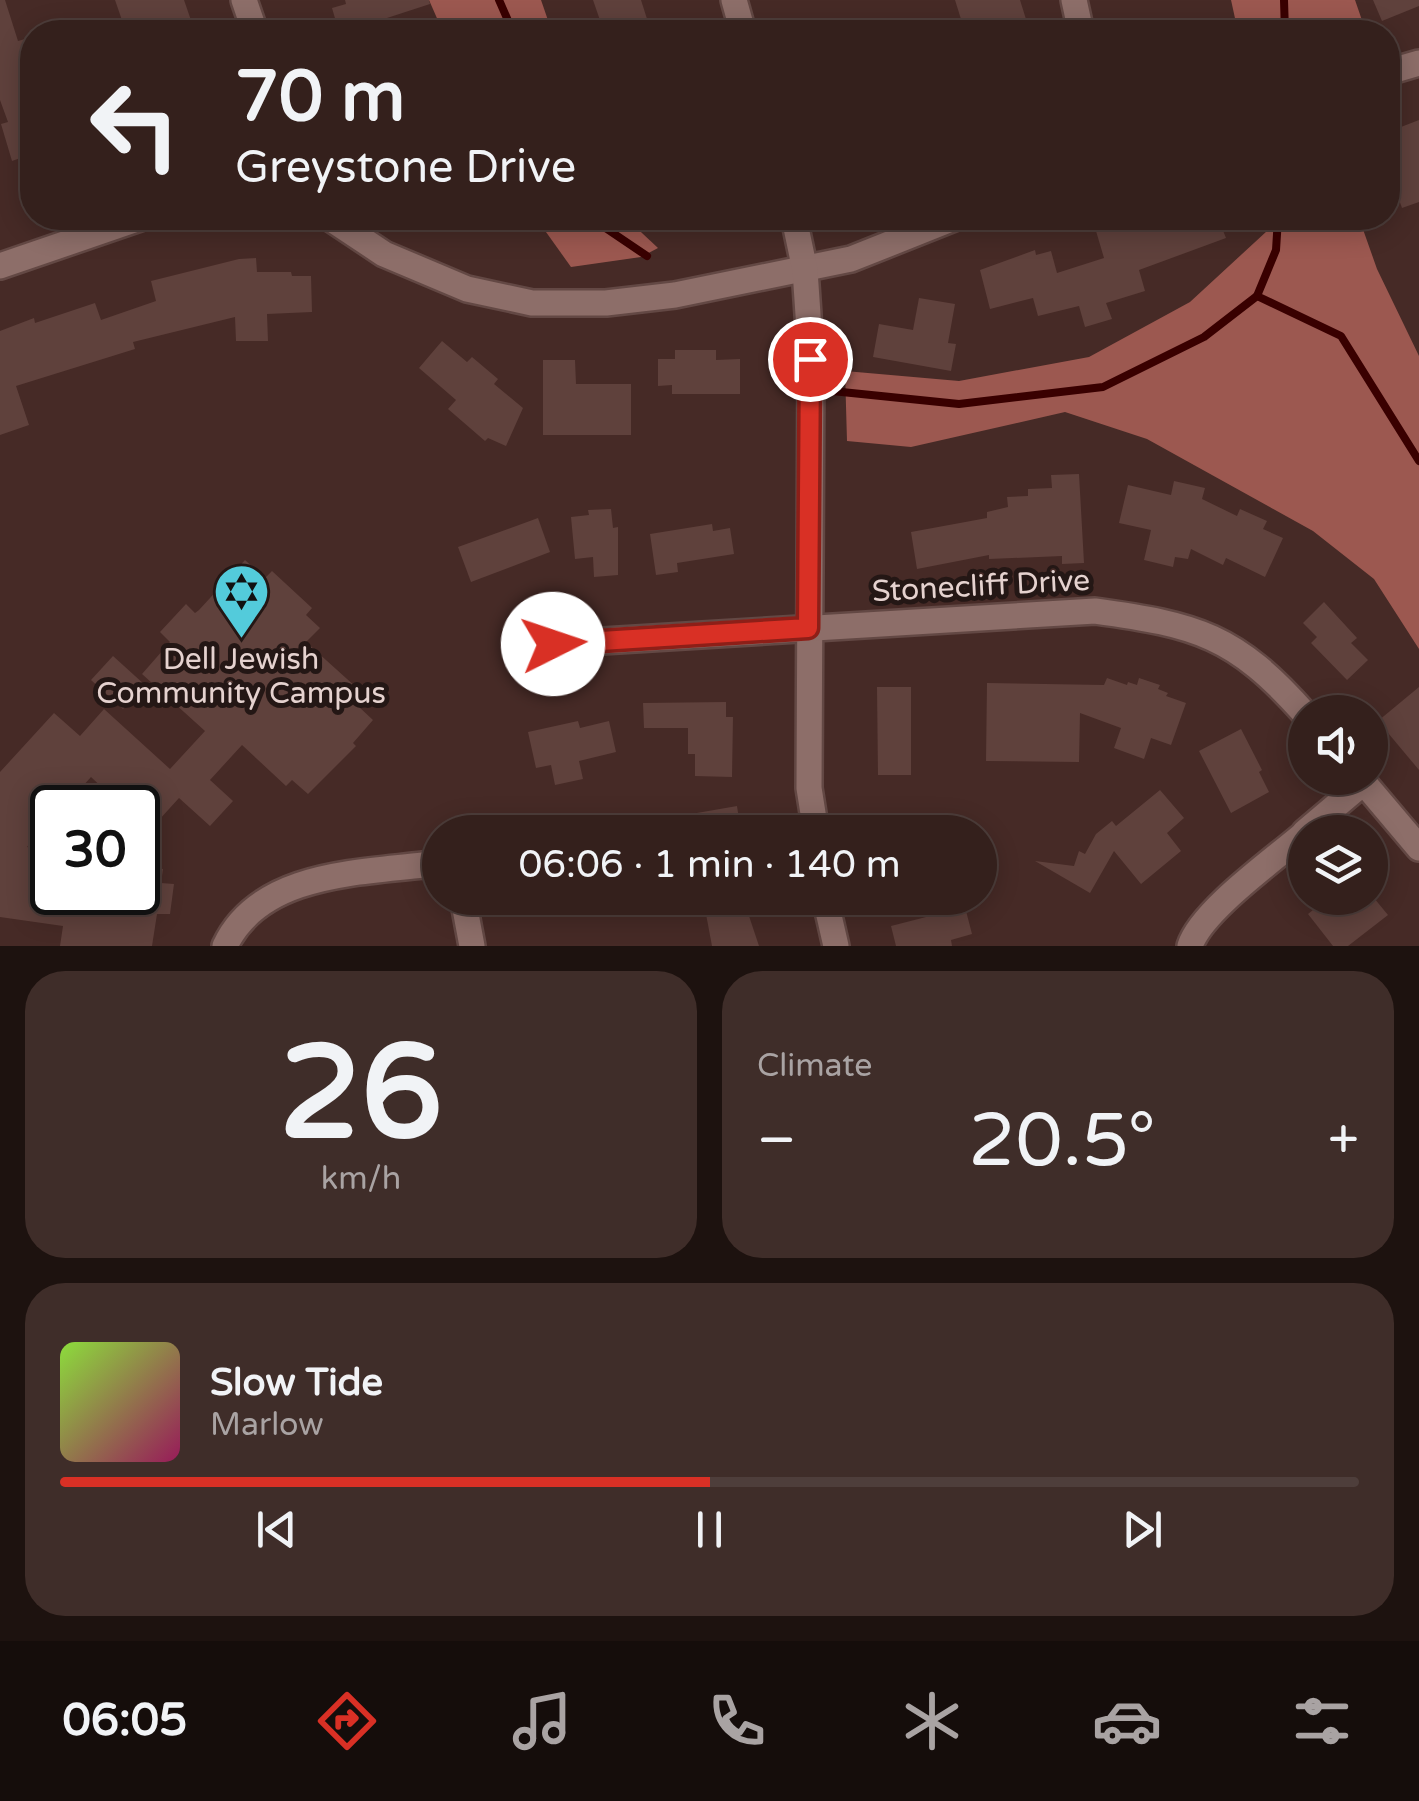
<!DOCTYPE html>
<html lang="en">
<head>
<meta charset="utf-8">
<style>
  body { margin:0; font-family:"Varela Round",sans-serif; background:#3f2d29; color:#f1f3f6; height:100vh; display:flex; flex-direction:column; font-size:38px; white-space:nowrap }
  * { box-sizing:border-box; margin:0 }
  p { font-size:32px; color:#a9a3a3 }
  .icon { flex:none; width:55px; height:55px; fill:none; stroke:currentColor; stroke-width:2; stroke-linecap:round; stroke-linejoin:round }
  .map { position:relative; height:946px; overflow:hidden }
  .sheet { display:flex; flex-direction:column; gap:25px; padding:25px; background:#1d120f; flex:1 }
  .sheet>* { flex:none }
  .top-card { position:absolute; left:20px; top:20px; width:1380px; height:210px; border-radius:40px; box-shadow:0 5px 25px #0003,0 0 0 2px #4e3e3b; background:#34201c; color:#f1f3f6; overflow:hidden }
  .controls { position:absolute; left:1288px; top:695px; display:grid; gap:20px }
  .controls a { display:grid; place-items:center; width:100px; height:100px; border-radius:50%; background:#34201c; box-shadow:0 5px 25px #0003,0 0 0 2px #4e3e3b; font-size:50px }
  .speed { position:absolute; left:30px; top:785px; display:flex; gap:20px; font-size:50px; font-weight:700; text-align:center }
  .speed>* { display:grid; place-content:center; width:130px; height:130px; border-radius:50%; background:#34201c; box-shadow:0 5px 25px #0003,0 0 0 2px #4e3e3b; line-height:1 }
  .speed .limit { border:5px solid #111; border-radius:15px; background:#fff; color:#111 }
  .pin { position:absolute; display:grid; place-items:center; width:85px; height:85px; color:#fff; margin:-42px; border:5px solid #fff; border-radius:50%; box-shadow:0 2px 10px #0007 }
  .me { position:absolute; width:110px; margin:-55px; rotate:86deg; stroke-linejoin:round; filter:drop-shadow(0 0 8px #0008) }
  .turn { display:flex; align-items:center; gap:35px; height:210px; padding:0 50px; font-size:45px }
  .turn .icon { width:130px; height:130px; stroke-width:2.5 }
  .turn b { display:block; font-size:70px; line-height:85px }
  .big { font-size:75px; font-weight:600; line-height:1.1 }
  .sheet .tile { flex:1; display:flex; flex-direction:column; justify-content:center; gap:15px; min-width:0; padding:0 35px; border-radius:40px; background:#3f2d29 }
  .sheet .dial { align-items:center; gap:0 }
  .dial b { font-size:130px; line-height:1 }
  .song { display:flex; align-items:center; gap:30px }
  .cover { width:120px; height:120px; border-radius:15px; background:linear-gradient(135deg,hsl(90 70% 55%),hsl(330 70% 35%)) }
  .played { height:10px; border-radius:5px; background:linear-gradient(90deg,#d93025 50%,#4e3e3b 50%) }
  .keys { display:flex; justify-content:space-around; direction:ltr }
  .heat { display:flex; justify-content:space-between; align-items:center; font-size:55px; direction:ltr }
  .sheet .tiles { flex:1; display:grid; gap:25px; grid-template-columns:1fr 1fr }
  .tile:last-child { grid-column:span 2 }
  .trip { position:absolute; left:422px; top:815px; width:575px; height:100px; border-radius:50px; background:#34201c; box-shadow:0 5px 25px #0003,0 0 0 2px #4e3e3b; font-weight:600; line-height:100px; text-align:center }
  .dock { display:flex; height:160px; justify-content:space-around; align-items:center; background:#150d0b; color:#a9a3a3 }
  .dock .icon { width:70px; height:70px }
  .dock .on { color:#d93025 }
  .dock b { font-size:45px; color:#f1f3f6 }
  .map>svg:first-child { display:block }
  .forest { fill:#9c5850 }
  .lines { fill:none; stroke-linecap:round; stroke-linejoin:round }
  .stream { stroke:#390000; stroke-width:8 }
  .building { fill:#5f413c }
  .minor-casing { stroke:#634844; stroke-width:30 }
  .minor { stroke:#8d6e69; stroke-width:25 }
  .route-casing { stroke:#8d1f18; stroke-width:25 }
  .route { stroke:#d93025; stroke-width:18 }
  .labels { text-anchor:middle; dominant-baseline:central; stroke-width:10; stroke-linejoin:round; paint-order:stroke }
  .street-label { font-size:30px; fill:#e5d2cf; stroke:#241715 }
  .poi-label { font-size:30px; fill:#e5d2cf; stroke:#241715 }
</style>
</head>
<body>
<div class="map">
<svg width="1419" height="946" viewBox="0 0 1419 946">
  <rect width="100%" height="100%" fill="#462a26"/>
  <g class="forest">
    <path d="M429,0H541L552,32H443Z"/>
    <path d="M1231,0H1355L1366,32H1238Z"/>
    <path d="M536,218H626L658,248L641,257L571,267Z"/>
    <path d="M1268,218H1359L1377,269L1419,356V649L1374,579L1313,531L1147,439L1065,412L911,447L847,441L845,371L959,381L1089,357L1190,302L1267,231Z"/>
  </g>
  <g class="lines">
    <g class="stream">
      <path d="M499,0L513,32"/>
      <path d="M1284,0L1285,32"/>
      <path d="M600,218L607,229L647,256"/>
      <path d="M1278,218L1276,250L1257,296L1341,336L1419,461"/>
      <path d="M832,391L959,404L1103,387L1204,337L1257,296"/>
    </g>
  </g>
  <g class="building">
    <path d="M0,0H5L18,41L32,37V154L12,161L1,124L8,122L0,100Z"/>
    <path d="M115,0H184L195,32H126Z"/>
    <path d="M345,0H429L430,4L387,18L392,32H339L332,8L346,4Z"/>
    <path d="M593,0H641L648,22L616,32H604Z"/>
    <path d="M955,0H1020L1030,32H965Z"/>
    <path d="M1373,0H1419V6L1382,21Z"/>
    <path d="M1419,120V202L1402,208L1388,169V132Z"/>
    <path d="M1141,218H1218L1226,238L1139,270L1145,291L1106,303L1112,319L1085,327L1079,306L1038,316L1033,298L990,309L980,270L1035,250L1036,255L1051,251L1057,273L1104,258L1096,231Z"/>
    <path d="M256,258L257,272H291L292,276H311L312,312L267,314L268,341H236L235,317L133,342L135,349L16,386L29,425L0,435V331L34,318L35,323L95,303L101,320L156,301L151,281L239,259Z"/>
    <path d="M919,298L955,304L948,343L956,344L951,371L873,357L879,324L913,330Z"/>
    <path d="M442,341L467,362L472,357L498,379L494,384L523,408L506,446L488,438L485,441L448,409L456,400L419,368Z"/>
    <path d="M675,350H716V360L740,359V394H672V385L658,386V359H675Z"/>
    <path d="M543,360H575L576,384H631V435H543Z"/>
    <path d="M1079,474L1084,563L1062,564V556L989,559V555L917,569L911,532L987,518V512L1008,507L1007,497L1028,496V489L1052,488L1051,475Z"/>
    <path d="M1174,481L1205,488L1202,499L1237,516L1240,509L1267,521L1263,529L1283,538L1265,577L1226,558L1223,565L1191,549L1188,559L1175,557L1173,567L1144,560L1151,530L1119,523L1128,485L1171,495Z"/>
    <path d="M611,509L613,528L618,527V575L594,577L593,557L575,559L571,517L589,515L588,510Z"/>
    <path d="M538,518L550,552L471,582L458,547Z"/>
    <path d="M712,524L713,531L730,528L734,554L677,563L678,572L656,575L650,534Z"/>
    <path d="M245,560L265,578L272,571L312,608L306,615L320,628L306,642L367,697L358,706L373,720L353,743L356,746L308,794L292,780L286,786L242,745L210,780L233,801L210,826L179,798L149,831L138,820V808H124L91,777L63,808H52V819L27,847L52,851V892H138V865L163,869L161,883L174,884L170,914H157L152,946H60L63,926L0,917V772L54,713L80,736L104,709L170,769L205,731L142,674L170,642L160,632L186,604L195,613L199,610Z"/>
    <path d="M1324,602L1357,638L1351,643L1368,660L1347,680L1311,643L1317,637L1303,623Z"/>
    <path d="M113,656L145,685L123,709L91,680Z"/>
    <path d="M1107,678L1127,685L1128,682L1137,685L1139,678L1160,685L1158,689L1168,693L1166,696L1186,703L1171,745L1151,738L1144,759L1114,748L1121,728L1080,713L1079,762L986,761L987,683L1104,685Z"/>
    <path d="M877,687H911V775H878Z"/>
    <path d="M1419,687V770L1378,721Z"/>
    <path d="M726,702V717H733L732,777L695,776V754H688V728H644L643,703Z"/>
    <path d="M578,721L580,728L609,721L616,752L579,761L583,779L555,785L551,765L536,768L528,732Z"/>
    <path d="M1241,729L1262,770L1259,772L1269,792L1231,813L1199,751Z"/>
    <path d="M1160,790L1184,818L1167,833L1181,851L1141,884L1114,851L1090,893L1035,861L1074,866L1079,851L1085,854L1096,834L1112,821L1116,826Z"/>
    <path d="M737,806L741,832H646L645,822Z"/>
    <path d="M703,898H743L759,946H712Z"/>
    <path d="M1328,898H1374L1388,915L1348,946H1333L1308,914Z"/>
    <path d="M965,907L972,934L951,940L952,946H896L891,926Z"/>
  </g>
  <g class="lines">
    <defs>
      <g id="minor">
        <path d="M244,0L255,32"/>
        <path d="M734,0L743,32"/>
        <path d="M1074,0L1081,32"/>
        <path d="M1388,72L1419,63"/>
        <path d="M330,218L384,254L467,289L532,303H606L675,295L851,259L954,218"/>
        <path d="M794,218L805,270L811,359L809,788L816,832"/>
        <path d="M0,266L140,218"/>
        <path d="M553,644L1095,611C1197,625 1235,635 1305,714"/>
        <path d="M1360,778L1419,848"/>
        <path d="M1305,832L1364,782"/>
        <path d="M463,898L472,946"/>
        <path d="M825,898L836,946"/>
        <path d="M225,946C259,874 355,873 423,865L440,868"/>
        <path d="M1190,946C1201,911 1275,859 1305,833"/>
      </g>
    </defs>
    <use href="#minor" class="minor-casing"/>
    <use href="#minor" class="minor"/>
  </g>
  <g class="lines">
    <defs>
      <path id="route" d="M553,644L808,628L810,359"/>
    </defs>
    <use href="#route" class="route-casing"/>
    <use href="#route" class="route"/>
  </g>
  <defs>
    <symbol id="synagogue-pin" viewBox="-11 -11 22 30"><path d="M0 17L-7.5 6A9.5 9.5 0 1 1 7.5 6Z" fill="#53cbdb" stroke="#241715"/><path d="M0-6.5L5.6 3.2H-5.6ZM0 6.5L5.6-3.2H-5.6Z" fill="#111"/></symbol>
  </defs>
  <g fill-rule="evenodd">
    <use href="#synagogue-pin" x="210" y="560" width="63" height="86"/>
  </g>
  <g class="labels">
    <g class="street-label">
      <text transform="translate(981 586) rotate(-3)">Stonecliff Drive</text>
    </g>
    <g class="poi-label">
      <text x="241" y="659">Dell Jewish<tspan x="241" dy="34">Community Campus</tspan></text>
    </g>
  </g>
</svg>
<div class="controls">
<a><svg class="icon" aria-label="sound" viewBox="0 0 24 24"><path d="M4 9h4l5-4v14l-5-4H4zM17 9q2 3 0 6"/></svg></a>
<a><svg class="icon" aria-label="layers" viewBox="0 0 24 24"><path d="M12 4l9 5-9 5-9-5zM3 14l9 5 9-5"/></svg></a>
</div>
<div class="speed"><div class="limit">30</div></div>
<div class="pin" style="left:810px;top:359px;background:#d93025"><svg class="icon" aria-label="arrive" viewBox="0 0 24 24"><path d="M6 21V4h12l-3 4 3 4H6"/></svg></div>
<svg class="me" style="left:553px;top:644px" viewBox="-20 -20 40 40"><circle r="19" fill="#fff"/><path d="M0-13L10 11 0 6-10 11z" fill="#d93025"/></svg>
<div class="trip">06:06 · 1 min · 140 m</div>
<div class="top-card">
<div class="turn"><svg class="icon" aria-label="left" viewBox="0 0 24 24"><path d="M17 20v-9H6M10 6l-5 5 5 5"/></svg><div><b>70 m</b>Greystone Drive</div></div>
</div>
</div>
<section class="sheet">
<div class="tiles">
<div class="tile dial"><b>26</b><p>km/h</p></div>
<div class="tile"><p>Climate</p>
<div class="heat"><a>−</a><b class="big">20.5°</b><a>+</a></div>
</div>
<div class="tile">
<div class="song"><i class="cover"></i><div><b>Slow Tide</b><p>Marlow</p></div></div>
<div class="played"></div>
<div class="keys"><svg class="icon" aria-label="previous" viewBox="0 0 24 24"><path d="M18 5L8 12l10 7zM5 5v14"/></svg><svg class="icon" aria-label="pause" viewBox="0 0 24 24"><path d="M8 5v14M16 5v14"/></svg><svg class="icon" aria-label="next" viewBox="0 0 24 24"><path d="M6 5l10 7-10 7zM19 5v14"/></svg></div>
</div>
</div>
</section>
<nav class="dock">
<b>06:05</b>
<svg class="icon on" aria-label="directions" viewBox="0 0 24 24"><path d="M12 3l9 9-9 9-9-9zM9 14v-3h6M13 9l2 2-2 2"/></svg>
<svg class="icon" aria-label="music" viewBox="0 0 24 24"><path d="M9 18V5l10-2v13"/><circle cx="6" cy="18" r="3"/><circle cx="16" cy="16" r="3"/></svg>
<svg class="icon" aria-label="phone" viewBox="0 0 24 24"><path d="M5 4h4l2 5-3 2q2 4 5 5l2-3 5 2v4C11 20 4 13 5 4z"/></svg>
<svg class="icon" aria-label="climate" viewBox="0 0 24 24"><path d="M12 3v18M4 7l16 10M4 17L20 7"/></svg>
<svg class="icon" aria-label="car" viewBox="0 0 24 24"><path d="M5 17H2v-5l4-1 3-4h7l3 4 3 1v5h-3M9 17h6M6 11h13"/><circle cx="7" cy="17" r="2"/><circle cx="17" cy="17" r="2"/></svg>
<svg class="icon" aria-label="filters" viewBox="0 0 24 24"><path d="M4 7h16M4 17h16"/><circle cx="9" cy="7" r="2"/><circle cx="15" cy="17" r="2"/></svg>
</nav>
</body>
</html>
